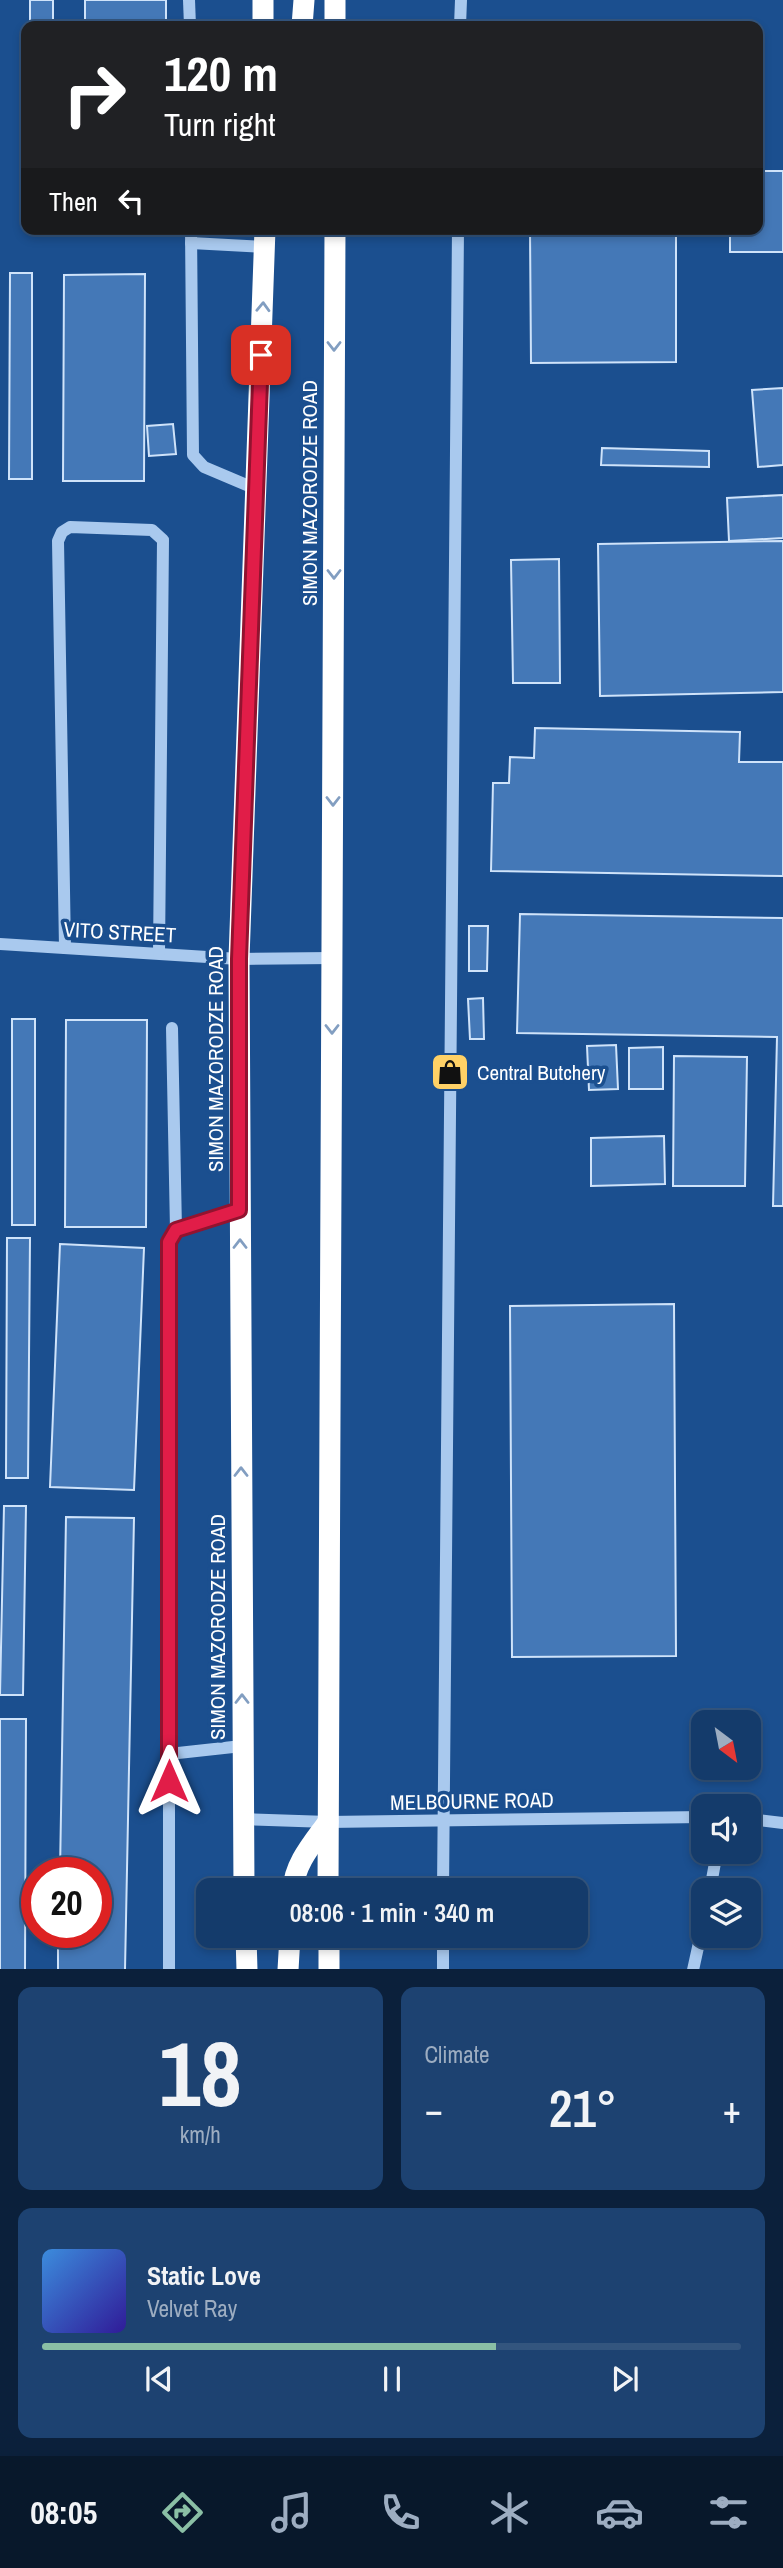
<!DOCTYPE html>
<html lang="en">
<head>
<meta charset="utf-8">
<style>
  body { margin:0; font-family:"Archivo Narrow",sans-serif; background:#1d4271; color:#f1f3f6; height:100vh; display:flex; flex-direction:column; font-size:26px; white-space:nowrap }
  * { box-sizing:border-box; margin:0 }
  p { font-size:23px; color:#9dadc1 }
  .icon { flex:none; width:38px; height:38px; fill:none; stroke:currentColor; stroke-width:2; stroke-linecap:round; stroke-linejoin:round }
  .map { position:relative; height:1969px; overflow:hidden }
  .details { display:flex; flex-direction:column; gap:18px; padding:18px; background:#0b203b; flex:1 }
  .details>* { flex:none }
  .hud { position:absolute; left:21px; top:21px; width:742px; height:214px; border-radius:14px; box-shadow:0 4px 10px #0003,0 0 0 2px #33557e; background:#202124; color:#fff; overflow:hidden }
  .needle { width:46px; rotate:148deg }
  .controls { position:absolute; left:691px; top:1710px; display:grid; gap:14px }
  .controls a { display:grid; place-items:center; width:70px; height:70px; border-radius:14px; background:#143b6b; box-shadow:0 4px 10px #0003,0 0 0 2px #33557e; font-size:35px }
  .speed { position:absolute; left:21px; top:1857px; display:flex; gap:14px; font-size:35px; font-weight:700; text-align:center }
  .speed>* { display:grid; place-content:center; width:91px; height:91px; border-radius:50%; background:#143b6b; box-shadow:0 4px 10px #0003,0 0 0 2px #33557e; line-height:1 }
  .speed .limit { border:10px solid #d22; background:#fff; color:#111 }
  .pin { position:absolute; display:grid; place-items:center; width:60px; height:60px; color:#fff; margin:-30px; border-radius:14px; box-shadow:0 4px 10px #0006 }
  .me { position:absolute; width:77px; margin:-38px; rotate:0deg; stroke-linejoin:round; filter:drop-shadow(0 0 5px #0008) }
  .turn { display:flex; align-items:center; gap:24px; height:147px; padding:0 28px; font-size:32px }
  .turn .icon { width:91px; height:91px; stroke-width:2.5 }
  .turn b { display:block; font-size:49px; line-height:60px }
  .then { display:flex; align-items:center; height:66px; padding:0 28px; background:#0003; gap:14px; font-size:26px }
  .big { font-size:52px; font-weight:600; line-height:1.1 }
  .details .card { flex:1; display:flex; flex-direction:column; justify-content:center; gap:10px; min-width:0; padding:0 24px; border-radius:14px; background:#1d4271 }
  .details .dial { align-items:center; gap:0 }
  .dial b { font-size:91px; line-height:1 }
  .song { display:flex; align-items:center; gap:21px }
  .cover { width:84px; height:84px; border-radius:10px; background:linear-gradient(135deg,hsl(210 70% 55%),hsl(250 70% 35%)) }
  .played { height:7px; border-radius:4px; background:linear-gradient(90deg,#8abfa5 65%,#33557e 65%) }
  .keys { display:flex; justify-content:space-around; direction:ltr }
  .heat { display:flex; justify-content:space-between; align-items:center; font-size:38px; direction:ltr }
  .details .tiles { flex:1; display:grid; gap:18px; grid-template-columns:1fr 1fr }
  .card:last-child { grid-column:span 2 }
  .trip { position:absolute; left:196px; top:1878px; width:392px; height:70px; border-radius:14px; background:#143b6b; box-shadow:0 4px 10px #0003,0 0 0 2px #33557e; font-weight:600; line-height:70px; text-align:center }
  .menu { display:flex; height:112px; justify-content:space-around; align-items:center; background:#08182b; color:#9dadc1 }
  .menu .icon { width:49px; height:49px }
  .menu .selected { color:#8abfa5 }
  .menu b { font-size:32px; color:#f1f3f6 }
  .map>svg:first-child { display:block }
  .building { fill:#4478b7; stroke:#cfe3fa; stroke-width:2 }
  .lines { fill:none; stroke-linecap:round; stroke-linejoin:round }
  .minor { stroke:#a9c9ee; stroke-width:12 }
  .highway { stroke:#fff; stroke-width:21 }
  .oneway { stroke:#829ec1 }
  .route-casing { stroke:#92132f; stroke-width:18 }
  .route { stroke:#e11d48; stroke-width:12 }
  .labels { text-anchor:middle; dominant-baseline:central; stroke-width:7; stroke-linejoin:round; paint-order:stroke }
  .street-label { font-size:21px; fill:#fff; stroke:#1b4f8f }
  .poi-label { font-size:21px; fill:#fff; stroke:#1b4f8f; text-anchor:start }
</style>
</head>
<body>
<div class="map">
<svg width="783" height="1970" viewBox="0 0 783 1970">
  <rect width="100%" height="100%" fill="#1b4f8f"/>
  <g class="building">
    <rect x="30" y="0" width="23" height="26"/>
    <rect x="85" y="0" width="81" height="26"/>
    <path d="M758,171H783V252H730V229H758Z"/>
    <path d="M530,229H676V362L531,363Z"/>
    <path d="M10,273H32V479H9Z"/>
    <path d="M145,274L144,481H63L64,275Z"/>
    <path d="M783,388V465L758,467L752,390Z"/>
    <path d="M173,424L176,454L149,456L147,426Z"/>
    <path d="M602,448L709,451V467L601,465Z"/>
    <path d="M783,495V538L729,541L727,498Z"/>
    <path d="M783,541V692L600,696L598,544Z"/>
    <path d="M559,559L560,683H513L511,560Z"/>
    <path d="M535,728L740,732L739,762H783V876L491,871L493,783H509L510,757L534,758Z"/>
    <path d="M520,914L783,918V1206H773L777,1037L517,1033Z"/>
    <path d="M469,926H488L487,971H469Z"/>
    <path d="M483,998L484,1039H470L468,999Z"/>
    <rect x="12" y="1019" width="23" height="206"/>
    <path d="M66,1020H147L146,1227H65Z"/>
    <path d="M616,1045L618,1089L589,1090L587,1046Z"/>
    <path d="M663,1047V1089H629V1048Z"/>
    <path d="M674,1056L747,1057L745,1186H673Z"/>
    <path d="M664,1136L665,1184L591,1186V1138Z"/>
    <path d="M7,1238H30L28,1478H6Z"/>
    <path d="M60,1244L144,1248L134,1490L50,1487Z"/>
    <path d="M674,1304L676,1656L512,1657L510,1306Z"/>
    <path d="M4,1506H26L23,1695H0Z"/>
    <path d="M66,1517L134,1518L125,1970H58V1932H96V1872H60Z"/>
    <path d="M0,1719H26L25,1970H0Z"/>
  </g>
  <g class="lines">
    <g class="minor">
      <path d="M189,0L190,26"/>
      <path d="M460,26L461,0"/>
      <path d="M191,229L193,455L204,467L256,489"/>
      <path d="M191,243L265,247"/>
      <path d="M0,944L239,959L332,958"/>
      <path d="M65,948L58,541L62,532L70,527L152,530L163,540L159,953"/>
      <path d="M172,1028L176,1230"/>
      <path d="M169,1754L242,1746"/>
      <path d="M241,1819L328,1822L704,1817"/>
      <path d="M749,1819L783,1823"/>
      <path d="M443,1890L458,229"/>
      <path d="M710,1890L717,1852"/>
      <path d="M169,1970V1242L176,1230L239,1210"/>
      <path d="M443,1970V1936"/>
      <path d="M693,1970L704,1920"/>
    </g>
    <g class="highway">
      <path d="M263,0V26"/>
      <path d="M302,26L304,0"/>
      <path d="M335,26V0"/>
      <path d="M244,1890L239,959L265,229"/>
      <path d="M293,1890C294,1864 313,1843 328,1822"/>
      <path d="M328,1890L335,229"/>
      <path d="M246,1936L247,1970"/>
      <path d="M329,1936V1970"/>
      <path d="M288,1970L290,1936"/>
    </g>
  </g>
  <defs><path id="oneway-chevron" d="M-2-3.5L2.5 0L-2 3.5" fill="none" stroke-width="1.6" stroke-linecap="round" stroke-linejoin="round" transform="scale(1.75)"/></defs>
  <g class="oneway">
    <use href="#oneway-chevron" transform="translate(263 307) rotate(-88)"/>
    <use href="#oneway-chevron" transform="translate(334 346) rotate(90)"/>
    <use href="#oneway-chevron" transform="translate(334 574) rotate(90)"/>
    <use href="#oneway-chevron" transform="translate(333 801) rotate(90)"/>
    <use href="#oneway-chevron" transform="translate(332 1029) rotate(90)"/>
    <use href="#oneway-chevron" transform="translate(240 1244) rotate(-90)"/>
    <use href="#oneway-chevron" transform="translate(241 1472) rotate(-90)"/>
    <use href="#oneway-chevron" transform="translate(242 1699) rotate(-90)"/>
  </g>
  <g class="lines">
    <defs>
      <path id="route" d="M169,1781V1242L176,1230L239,1210V959L261,355"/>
    </defs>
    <use href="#route" class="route-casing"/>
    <use href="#route" class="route"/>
  </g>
  <defs>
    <symbol id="shop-square" viewBox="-11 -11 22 22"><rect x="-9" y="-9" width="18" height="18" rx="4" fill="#ffd166" stroke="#1b4f8f"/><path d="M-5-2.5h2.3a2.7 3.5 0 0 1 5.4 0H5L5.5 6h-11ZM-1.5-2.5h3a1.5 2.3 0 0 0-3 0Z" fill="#111"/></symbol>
  </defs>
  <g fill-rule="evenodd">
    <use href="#shop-square" x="428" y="1050" width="44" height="44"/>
  </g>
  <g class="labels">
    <g class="street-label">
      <text transform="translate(309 493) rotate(-90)">SIMON MAZORODZE ROAD</text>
      <text transform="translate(120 932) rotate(3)">VITO STREET</text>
      <text transform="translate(215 1059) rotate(-90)">SIMON MAZORODZE ROAD</text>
      <text transform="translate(217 1627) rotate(-90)">SIMON MAZORODZE ROAD</text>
      <text transform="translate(472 1801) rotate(-1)">MELBOURNE ROAD</text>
    </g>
    <g class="poi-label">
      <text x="477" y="1072">Central Butchery</text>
    </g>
  </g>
</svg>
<div class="controls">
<a><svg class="needle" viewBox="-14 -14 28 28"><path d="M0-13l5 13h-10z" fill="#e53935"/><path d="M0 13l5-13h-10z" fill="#9dadc1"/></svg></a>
<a><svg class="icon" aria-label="sound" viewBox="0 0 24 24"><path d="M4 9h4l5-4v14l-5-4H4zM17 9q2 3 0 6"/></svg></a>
<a><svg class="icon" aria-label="layers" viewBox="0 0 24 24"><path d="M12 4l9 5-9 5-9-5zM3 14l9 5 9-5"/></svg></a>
</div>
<div class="speed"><div class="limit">20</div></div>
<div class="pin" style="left:261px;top:355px;background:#d93025"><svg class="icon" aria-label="arrive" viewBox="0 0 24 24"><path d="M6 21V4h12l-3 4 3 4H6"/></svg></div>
<svg class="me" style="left:169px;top:1781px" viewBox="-20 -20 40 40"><path d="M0-17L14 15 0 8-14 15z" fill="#e11d48" stroke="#fff" stroke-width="4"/></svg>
<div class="trip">08:06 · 1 min · 340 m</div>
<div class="hud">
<div class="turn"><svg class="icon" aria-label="right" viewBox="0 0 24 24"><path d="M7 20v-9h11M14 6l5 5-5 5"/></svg><div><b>120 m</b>Turn right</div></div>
<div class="then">Then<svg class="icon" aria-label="left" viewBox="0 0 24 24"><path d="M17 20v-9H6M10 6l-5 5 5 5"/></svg></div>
</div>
</div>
<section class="details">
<div class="tiles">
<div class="card dial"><b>18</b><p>km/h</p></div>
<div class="card"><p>Climate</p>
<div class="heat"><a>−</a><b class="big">21°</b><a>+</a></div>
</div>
<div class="card">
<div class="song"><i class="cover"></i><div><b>Static Love</b><p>Velvet Ray</p></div></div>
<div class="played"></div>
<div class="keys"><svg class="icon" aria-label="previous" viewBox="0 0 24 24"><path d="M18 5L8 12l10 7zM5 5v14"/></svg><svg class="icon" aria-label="pause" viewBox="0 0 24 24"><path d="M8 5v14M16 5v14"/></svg><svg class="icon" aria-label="next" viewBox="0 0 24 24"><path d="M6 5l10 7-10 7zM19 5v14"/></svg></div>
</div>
</div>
</section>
<nav class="menu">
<b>08:05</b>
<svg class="icon selected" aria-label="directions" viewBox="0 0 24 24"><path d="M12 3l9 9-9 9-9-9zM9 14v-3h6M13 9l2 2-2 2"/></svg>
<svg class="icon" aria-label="music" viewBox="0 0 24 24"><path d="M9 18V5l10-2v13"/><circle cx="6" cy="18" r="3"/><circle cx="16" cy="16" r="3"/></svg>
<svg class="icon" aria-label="phone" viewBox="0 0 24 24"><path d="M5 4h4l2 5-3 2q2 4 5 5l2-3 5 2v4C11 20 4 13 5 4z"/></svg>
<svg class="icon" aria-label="climate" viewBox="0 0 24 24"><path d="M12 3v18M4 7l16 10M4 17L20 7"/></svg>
<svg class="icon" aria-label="car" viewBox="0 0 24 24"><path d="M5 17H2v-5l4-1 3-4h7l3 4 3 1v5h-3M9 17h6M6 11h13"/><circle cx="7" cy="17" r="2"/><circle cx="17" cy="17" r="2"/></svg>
<svg class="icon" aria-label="filters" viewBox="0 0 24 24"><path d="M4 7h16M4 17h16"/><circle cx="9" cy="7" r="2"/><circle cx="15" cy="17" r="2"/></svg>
</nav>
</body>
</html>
